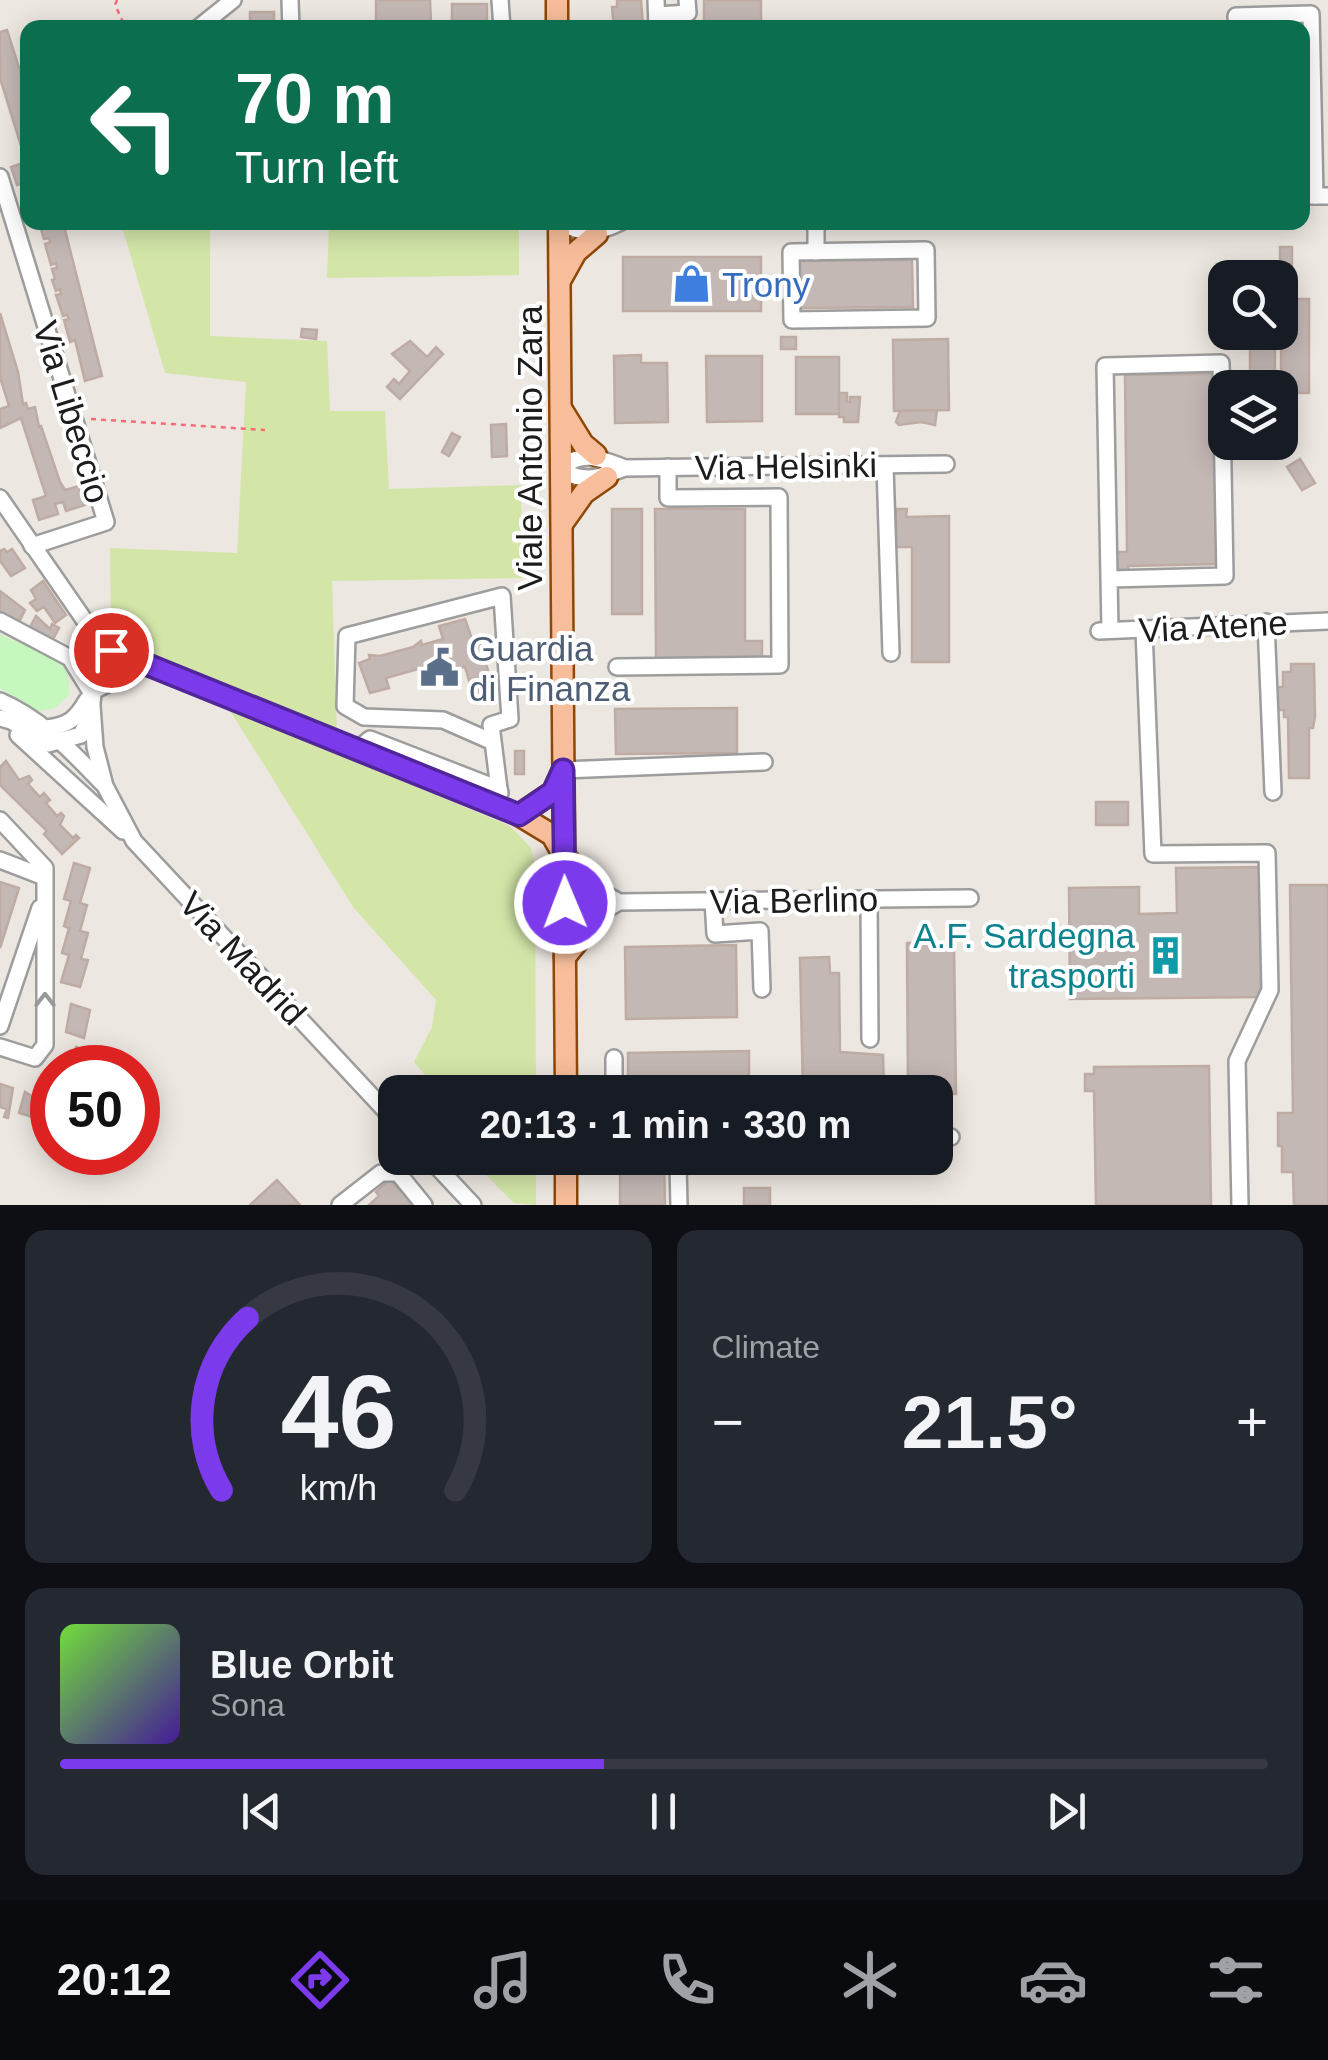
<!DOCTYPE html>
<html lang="en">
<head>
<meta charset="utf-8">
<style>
  body { margin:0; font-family:Helvetica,sans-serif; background:#242831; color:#f1f3f6; height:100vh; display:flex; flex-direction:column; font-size:38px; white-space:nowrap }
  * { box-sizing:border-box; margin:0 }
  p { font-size:32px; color:#9ea1a6 }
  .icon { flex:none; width:55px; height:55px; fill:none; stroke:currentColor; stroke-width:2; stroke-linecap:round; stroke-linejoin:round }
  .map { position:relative; height:1205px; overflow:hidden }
  .drawer { display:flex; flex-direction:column; gap:25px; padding:25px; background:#0d0f14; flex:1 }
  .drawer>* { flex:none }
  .top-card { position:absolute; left:20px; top:20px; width:1290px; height:210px; border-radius:20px; box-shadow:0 5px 25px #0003; background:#0b6e4f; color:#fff; overflow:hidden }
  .controls { position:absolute; left:1208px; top:260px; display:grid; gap:20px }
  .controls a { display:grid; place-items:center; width:90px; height:90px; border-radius:20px; background:#171b24; box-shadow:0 5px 25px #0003; font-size:50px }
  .speed { position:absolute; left:30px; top:1045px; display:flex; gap:20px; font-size:50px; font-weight:700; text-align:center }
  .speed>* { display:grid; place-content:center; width:130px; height:130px; border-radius:50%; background:#171b24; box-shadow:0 5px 25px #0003; line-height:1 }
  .speed .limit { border:15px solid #d22; background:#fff; color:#111 }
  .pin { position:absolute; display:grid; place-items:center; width:85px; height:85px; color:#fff; margin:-42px; border:5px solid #fff; border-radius:50%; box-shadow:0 2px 10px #0007 }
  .me { position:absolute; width:110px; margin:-55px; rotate:359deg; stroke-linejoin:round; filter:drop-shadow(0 0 8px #0008) }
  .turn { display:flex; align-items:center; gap:35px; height:210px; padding:0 50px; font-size:45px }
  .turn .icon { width:130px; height:130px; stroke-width:2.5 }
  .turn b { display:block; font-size:70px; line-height:85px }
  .big { font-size:75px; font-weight:800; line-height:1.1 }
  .drawer .tile { flex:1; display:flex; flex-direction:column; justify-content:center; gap:15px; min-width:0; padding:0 35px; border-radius:20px; background:#242831 }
  .drawer .dial { align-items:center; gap:0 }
  .dial svg { height:260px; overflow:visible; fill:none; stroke:#363941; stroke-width:7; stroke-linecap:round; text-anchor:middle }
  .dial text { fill:#f1f3f6; stroke:none }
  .song { display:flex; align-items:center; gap:30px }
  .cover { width:120px; height:120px; border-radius:15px; background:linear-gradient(135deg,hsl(100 70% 55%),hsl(260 70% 35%)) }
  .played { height:10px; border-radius:5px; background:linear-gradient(90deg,#7c3aed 45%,#363941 45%) }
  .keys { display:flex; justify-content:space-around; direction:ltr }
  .heat { display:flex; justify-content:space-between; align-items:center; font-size:55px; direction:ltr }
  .drawer .tiles { flex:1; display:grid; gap:25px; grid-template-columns:1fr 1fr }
  .tile:last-child { grid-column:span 2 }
  .trip { position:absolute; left:378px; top:1075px; width:575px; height:100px; border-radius:20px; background:#171b24; box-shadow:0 5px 25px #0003; font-weight:800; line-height:100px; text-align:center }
  .dock { display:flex; height:160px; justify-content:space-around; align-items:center; background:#090b0e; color:#9ea1a6 }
  .dock .icon { width:70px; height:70px }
  .dock .current { color:#7c3aed }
  .dock b { font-size:45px; color:#f1f3f6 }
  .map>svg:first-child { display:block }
  .grass { fill:#d3e6a8 }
  .park { fill:#c5f7be }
  .building { fill:#c4b8b5; stroke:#beaba4; stroke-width:2.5 }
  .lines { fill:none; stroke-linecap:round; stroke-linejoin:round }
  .minor-casing { stroke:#9d9d9d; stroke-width:20 }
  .major-casing { stroke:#8f4705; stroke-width:25 }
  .path { stroke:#f56b77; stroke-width:2.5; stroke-dasharray:5 5; stroke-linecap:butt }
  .minor { stroke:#fff; stroke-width:15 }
  .major { stroke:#f8be9b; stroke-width:20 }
  .oneway { stroke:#999 }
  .route-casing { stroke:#51269a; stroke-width:25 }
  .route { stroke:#7c3aed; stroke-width:18 }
  .labels { text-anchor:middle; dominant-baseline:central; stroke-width:8; stroke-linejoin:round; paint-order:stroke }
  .shop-label { font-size:35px; fill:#366cbe; stroke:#fff; text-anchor:start }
  .street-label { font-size:35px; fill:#1c1c1c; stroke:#fff }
  .service-label { font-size:35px; fill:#4e5e75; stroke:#fff; text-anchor:start }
  .culture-label { font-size:35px; fill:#0d838f; stroke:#fff; text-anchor:end }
</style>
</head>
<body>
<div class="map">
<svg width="1328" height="1205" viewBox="0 0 1328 1205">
  <rect width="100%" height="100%" fill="#ede7e1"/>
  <g class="grass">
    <path d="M121,223H210V336L327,341L330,411H385L389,489L521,485L523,578L332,581L337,734L111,646L110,548L237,553L246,382L165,373Z"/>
    <path d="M329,223H519V275L327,278Z"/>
    <path d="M229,709L510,826L531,848L535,866L536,1092H440L414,1062L432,1027L436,1000L353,907Z"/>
    <path d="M486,1158H536V1205L514,1203L487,1176Z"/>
  </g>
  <path class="park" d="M0,634C33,653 74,649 69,695L55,708L34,712L0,688Z"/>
  <g class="building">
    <path d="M376,0H430L431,23H376Z"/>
    <path d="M617,0H641L643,26L614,28L612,7H617Z"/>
    <rect x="704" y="0" width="57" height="28"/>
    <rect x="452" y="4" width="35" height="24"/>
    <rect x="250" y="12" width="24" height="16"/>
    <path d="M7,30L28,96V182L17,185L11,167L26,162L0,78V32Z"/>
    <path d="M1302,126H1306L1307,160H1302Z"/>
    <path d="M63,222L102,376L85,381L75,340L70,342L64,320L69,319L67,315L63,316L56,295L61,294L60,289L56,291L52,280L55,279L52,269L57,268L56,263L51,265L45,244L50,242L49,238L44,239L41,229Z"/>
    <rect x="1280" y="247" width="12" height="20"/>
    <rect x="623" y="257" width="138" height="54"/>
    <path d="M912,260L913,307L800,308L799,261Z"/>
    <rect x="1281" y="299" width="28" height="94"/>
    <path d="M0,313L18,372L23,404L26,403L28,409L35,407L39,427L41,426L60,482L65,490L79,486L85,505L66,511L63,502L55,504L58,514L39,520L33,500L46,496L21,418L0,428V409L9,406L0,377Z"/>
    <path d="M302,329L317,330L316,339L301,337Z"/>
    <rect x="1250" y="332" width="25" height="56"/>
    <rect x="781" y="337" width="15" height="12"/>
    <path d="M948,339L949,410L894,411L893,340Z"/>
    <path d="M410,341L427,357L436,347L443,354L400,399L387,387L394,379L399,384L410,371L392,354Z"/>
    <path d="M641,355V363H667L668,422L615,423L614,356Z"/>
    <path d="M706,356H762V421L707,422Z"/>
    <rect x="796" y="357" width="43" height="57"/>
    <path d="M1215,374L1218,564L1128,566V570H1113V552H1127L1125,375Z"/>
    <path d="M839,393H847V402H850V397H860L858,422H844V417H839Z"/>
    <path d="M937,410L935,425L921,422L899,425L896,422L900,411Z"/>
    <path d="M506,424L507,456L492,457L491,425Z"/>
    <path d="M452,433L460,437L449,456L442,452Z"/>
    <path d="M1300,459L1315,483L1302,490L1287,467Z"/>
    <rect x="612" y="509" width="30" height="105"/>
    <path d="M655,509H745V641H762V659L656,660Z"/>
    <path d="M896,509H907L906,517L949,516V662H912V547H896Z"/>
    <path d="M4,549L7,552L12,549L25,568L11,576L0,561V551Z"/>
    <path d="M43,581L66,615L55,623L44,607L37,611L30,603L36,599L31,590Z"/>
    <path d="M0,591L25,610L18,624L0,614Z"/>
    <path d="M36,616L50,629L52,624L59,628L52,641L29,629Z"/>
    <path d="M465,619L472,639L480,643L496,698L476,704L465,667L452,668L450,660L386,678L389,688L370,693L359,663L370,659L369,655L380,656L413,647L421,641L422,645L443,639L439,626Z"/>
    <path d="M1291,664H1314L1315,717L1313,728H1309V778H1289L1288,717H1284V710H1276V687H1283V672H1291Z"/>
    <path d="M737,708V753L616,754L615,709Z"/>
    <rect x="515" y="751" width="9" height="23"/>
    <path d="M6,761L19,780L29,776L32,780L28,784L40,797L44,793L50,800L46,803L57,816L61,813L64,816L60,825L73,838L76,835L79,838L62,854L44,834L47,831L0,785V767Z"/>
    <rect x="1096" y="802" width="32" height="23"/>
    <path d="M74,863L90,868L80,903L87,905L80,931L88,933L81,959L88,960L80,987L61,982L69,955L62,953L69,928L64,926L71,901L64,899Z"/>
    <path d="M1260,867L1262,997L1070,999L1069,888L1139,887V914L1177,913L1176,868Z"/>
    <path d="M0,882L19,888L0,948Z"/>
    <path d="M1290,885H1328V1205H1294L1293,1172H1282V1146H1278V1113H1293Z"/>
    <path d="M954,942L956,1094L908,1092L907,943Z"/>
    <path d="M736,945L737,1017L626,1019L625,947Z"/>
    <path d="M829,957L830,973H839L840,1052L883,1055L884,1092H803L800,958Z"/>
    <path d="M71,1004L90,1010L84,1038L66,1032Z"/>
    <path d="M76,1047L95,1053L91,1066L95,1068H74L76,1061L72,1060Z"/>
    <path d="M749,1051V1089L628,1091V1053Z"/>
    <path d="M1209,1066L1211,1205H1096L1094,1091H1085V1074H1094V1067Z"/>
    <path d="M0,1084L13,1088L8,1118L4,1117L7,1109L0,1107Z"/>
    <path d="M25,1092L37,1099L32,1117L19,1113Z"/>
    <path d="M620,1162H664L665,1205H620Z"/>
    <path d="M390,1179L414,1205H369L379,1196L376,1192Z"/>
    <path d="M277,1180L300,1205H250Z"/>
    <rect x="744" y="1188" width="26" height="17"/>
  </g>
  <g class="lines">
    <defs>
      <g id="minor">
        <path d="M290,0L291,28"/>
        <path d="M500,0L502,28"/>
        <path d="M656,0L657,28"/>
        <path d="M657,15L688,13L687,0"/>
        <path d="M198,28L233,0"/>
        <path d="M1237,28L1236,16L1311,14L1315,196"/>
        <path d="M0,177L106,522L32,546"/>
        <path d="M1302,196H1328"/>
        <path d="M561,222C583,236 596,234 621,222"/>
        <path d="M816,222V252"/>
        <path d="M926,250L927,318L792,320L791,252Z"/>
        <path d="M885,466L891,653"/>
        <path d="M625,468C602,476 583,486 561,468C583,449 601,459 625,468L946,464"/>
        <path d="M0,498L94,634C97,665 96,707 81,735L48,744L11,721L0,718"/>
        <path d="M1110,579L1225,576L1221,363L1105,366L1110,630"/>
        <path d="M0,621L70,658L91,692L95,747L105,786L134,841L395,1121"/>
        <path d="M1266,622L1273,792"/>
        <path d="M1144,630L1153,854L1267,853L1270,990L1237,1061L1240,1205"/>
        <path d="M1099,631L1328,621"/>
        <path d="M94,634L111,650L519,815"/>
        <path d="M617,667L780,665L779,497L668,498V467"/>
        <path d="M91,692L147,665"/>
        <path d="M0,701C42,719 71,751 102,783"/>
        <path d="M47,728C69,725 76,719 87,700"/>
        <path d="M18,735L123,831"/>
        <path d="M493,742L443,720L364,717L345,706L347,636L502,596L510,719L491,725L499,789"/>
        <path d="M357,750L370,739L499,789L500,793"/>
        <path d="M563,770L764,762"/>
        <path d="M0,820L45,868V1045L35,1058L0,1047"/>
        <path d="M0,860L44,877"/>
        <path d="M869,899L870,1039"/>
        <path d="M713,901L715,934L760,931L762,989"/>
        <path d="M619,902C598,916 587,916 565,903L577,895L600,891L619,902L970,898"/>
        <path d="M0,1026L40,908"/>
        <path d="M614,1092V1058"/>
        <path d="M935,1138L951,1137"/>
        <path d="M429,1158L473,1205"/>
        <path d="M340,1205L381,1173H398L424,1205"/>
        <path d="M679,1205L678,1164L767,1162V1158"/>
      </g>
      <g id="major">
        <path d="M557,0V28"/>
        <path d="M559,222L566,1092"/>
        <path d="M561,279L576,252L597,234"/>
        <path d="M562,410L583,444L596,455"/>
        <path d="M562,524L584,493L607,477"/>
        <path d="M563,771L553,792L519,815L552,835L564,856L600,891"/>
        <path d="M565,957L600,914"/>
        <path d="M566,1158V1205"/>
      </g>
    </defs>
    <use href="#minor" class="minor-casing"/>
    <use href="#major" class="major-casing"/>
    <g class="path">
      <path d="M117,0L115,5L126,28"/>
      <path d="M91,419L265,430"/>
    </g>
    <use href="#minor" class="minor"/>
    <use href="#major" class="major"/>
  </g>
  <defs><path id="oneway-chevron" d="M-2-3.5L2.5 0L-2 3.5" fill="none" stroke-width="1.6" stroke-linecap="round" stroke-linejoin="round" transform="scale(2.5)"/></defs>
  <use class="oneway" href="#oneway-chevron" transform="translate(45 1000) rotate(-90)"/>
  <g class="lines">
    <defs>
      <path id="route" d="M111,650L519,815L553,792L563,770L565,903"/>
    </defs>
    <use href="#route" class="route-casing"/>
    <use href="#route" class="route"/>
  </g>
  <defs>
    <symbol id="shop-bare" viewBox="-9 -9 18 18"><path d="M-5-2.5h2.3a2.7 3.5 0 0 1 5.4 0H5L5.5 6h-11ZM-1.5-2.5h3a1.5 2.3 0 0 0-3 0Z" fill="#3f7fe0" stroke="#fff" stroke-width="2.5" paint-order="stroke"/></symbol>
    <symbol id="civic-bare" viewBox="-9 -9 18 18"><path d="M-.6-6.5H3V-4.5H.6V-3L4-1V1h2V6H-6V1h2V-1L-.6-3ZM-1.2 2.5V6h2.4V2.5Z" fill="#5c6f8a" stroke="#fff" stroke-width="2.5" paint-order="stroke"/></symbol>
    <symbol id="building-bare" viewBox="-9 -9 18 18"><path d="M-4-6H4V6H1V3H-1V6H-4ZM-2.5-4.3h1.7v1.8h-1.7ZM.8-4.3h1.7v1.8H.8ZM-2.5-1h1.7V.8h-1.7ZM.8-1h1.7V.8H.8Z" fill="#0f9aa8" stroke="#fff" stroke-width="2.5" paint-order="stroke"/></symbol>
  </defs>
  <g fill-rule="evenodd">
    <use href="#shop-bare" x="664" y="256" width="55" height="55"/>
    <use href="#civic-bare" x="412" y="640" width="55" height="55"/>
    <use href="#building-bare" x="1138" y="928" width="55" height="55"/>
  </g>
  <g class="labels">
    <g class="shop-label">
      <text x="722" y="284">Trony</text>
    </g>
    <g class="street-label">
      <text transform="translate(72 412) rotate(73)">Via Libeccio</text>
      <text transform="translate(529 448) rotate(-90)">Viale Antonio Zara</text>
      <text transform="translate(786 466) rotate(-1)">Via Helsinki</text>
      <text transform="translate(1213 626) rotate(-3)">Via Atene</text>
      <text transform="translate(794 900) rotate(-1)">Via Berlino</text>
      <text transform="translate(243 958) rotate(47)">Via Madrid</text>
    </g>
    <g class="service-label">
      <text x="469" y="648">Guardia<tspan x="469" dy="40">di Finanza</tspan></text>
    </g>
    <g class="culture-label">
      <text x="1135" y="935">A.F. Sardegna<tspan x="1135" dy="40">trasporti</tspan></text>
    </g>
  </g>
</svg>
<div class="controls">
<a><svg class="icon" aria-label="search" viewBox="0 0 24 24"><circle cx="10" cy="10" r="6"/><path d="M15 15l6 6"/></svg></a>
<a><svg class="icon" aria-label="layers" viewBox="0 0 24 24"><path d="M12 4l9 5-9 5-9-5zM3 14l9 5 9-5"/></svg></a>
</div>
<div class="speed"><div class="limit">50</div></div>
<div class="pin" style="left:111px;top:650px;background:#d93025"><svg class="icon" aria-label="arrive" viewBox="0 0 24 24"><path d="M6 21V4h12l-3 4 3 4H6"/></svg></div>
<svg class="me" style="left:565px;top:903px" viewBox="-20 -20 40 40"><circle r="17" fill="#7c3aed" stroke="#fff" stroke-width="3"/><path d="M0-11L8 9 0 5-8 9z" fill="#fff"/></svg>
<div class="trip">20:13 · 1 min · 330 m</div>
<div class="top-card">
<div class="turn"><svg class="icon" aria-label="left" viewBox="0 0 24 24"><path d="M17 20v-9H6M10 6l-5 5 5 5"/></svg><div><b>70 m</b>Turn left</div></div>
</div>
</div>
<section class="drawer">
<div class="tiles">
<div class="tile dial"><svg viewBox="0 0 100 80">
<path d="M14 69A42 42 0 1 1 86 69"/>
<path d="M14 69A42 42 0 0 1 22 16" stroke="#7c3aed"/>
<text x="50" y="56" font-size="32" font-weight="700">46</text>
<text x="50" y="72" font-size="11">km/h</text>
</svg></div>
<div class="tile"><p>Climate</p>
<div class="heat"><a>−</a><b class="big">21.5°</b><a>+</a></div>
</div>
<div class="tile">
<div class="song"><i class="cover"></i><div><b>Blue Orbit</b><p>Sona</p></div></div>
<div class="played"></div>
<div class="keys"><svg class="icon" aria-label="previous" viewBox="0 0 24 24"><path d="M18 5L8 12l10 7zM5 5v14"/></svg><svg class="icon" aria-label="pause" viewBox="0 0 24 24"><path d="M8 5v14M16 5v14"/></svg><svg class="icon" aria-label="next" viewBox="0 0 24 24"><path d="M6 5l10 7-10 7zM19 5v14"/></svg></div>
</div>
</div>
</section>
<nav class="dock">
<b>20:12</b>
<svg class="icon current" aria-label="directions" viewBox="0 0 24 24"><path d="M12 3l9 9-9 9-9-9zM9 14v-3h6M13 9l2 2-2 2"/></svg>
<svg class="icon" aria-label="music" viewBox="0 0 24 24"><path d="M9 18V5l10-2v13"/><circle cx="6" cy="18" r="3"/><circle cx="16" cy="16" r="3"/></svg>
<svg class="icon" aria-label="phone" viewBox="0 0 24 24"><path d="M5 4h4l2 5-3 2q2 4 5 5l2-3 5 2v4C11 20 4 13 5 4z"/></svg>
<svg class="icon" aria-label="climate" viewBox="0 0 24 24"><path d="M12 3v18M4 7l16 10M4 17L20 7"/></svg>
<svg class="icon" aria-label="car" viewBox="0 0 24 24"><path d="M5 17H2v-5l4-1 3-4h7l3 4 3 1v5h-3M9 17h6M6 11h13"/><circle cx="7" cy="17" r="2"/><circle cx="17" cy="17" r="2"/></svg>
<svg class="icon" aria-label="filters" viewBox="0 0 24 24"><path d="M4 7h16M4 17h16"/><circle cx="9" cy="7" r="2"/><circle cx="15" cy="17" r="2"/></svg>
</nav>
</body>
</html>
